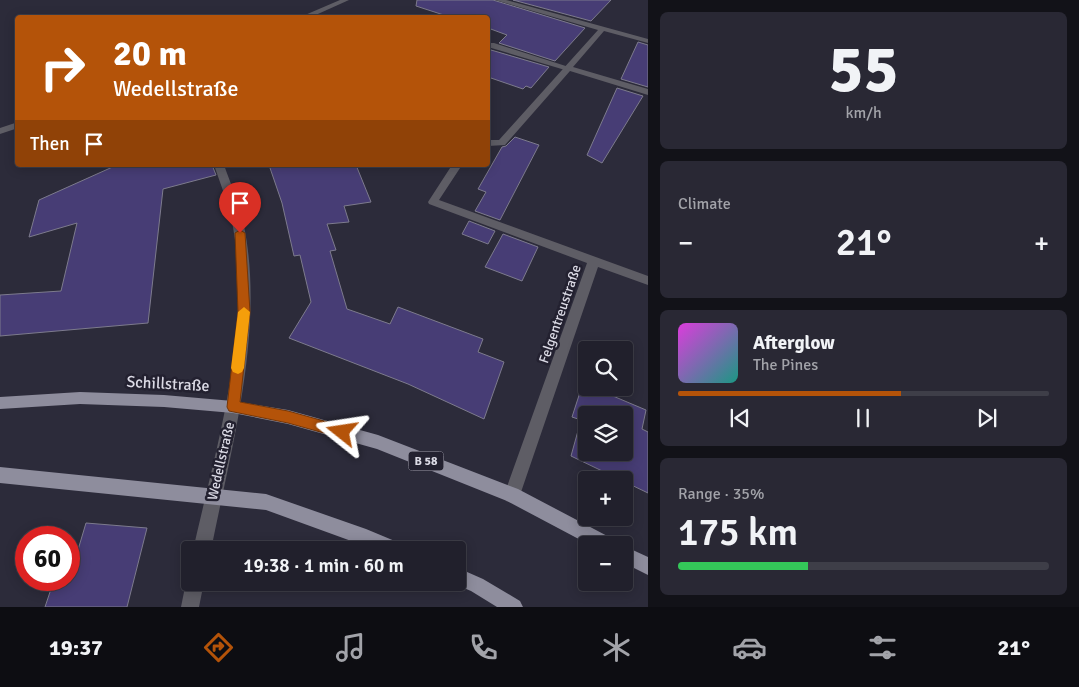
<!DOCTYPE html>
<html lang="en">
<head>
<meta charset="utf-8">
<style>
  body { margin:0; font-family:Signika,sans-serif; background:#292834; color:#f1f3f6; height:100vh; display:flex; flex-direction:column; font-size:19px; white-space:nowrap }
  * { box-sizing:border-box; margin:0 }
  p { font-size:16px; color:#a2a3a9 }
  .icon { flex:none; width:28px; height:28px; fill:none; stroke:currentColor; stroke-width:2; stroke-linecap:round; stroke-linejoin:round }
  .map { position:relative; flex:1; overflow:hidden }
  .sheet { display:flex; flex-direction:column; gap:12px; padding:12px; background:#121218; width:431px }
  .sheet>* { flex:none }
  .banner { position:absolute; left:15px; top:15px; width:475px; height:152px; border-radius:5px; box-shadow:0 2px 12px #0003,0 0 0 1px #3e3e48; background:#b45309; color:#fff; overflow:hidden }
  .fabs { position:absolute; left:578px; top:341px; display:grid; gap:10px }
  .fabs a { display:grid; place-items:center; width:55px; height:55px; border-radius:5px; background:#21202c; box-shadow:0 2px 12px #0003,0 0 0 1px #3e3e48; font-size:25px }
  .speed { position:absolute; left:15px; top:526px; display:flex; gap:10px; font-size:25px; font-weight:700; text-align:center }
  .speed>* { display:grid; place-content:center; width:65px; height:65px; border-radius:50%; background:#21202c; box-shadow:0 2px 12px #0003,0 0 0 1px #3e3e48; line-height:1 }
  .speed .limit { border:8px solid #d22; background:#fff; color:#111 }
  .pin { position:absolute; display:grid; place-items:center; width:42px; height:42px; color:#fff; margin:-51px -21px; border-radius:50% 50% 50% 0; rotate:-45deg; box-shadow:0 0 5px #0007 }
  .pin .icon { rotate:45deg }
  .me { position:absolute; width:55px; margin:-28px; rotate:285deg; stroke-linejoin:round; filter:drop-shadow(0 0 4px #0008) }
  .turn { display:flex; align-items:center; gap:18px; height:105px; padding:0 15px; font-size:22px }
  .turn .icon { width:65px; height:65px; stroke-width:2.5 }
  .turn b { display:block; font-size:35px; line-height:42px }
  .then { display:flex; align-items:center; height:48px; padding:0 15px; background:#0003; gap:10px; font-size:19px }
  .big { font-size:38px; font-weight:600; line-height:1.1 }
  .sheet .widget { flex:1; display:flex; flex-direction:column; justify-content:center; gap:8px; min-width:0; padding:0 18px; border-radius:8px; background:#292834 }
  .sheet .dial { align-items:center; gap:0 }
  .dial b { font-size:65px; line-height:1 }
  .song { display:flex; align-items:center; gap:15px }
  .cover { width:60px; height:60px; border-radius:8px; background:linear-gradient(135deg,hsl(300 70% 55%),hsl(170 70% 35%)) }
  .played { height:5px; border-radius:2px; background:linear-gradient(90deg,#b45309 60%,#3e3e48 60%) }
  .keys { display:flex; justify-content:space-around; direction:ltr }
  .heat { display:flex; justify-content:space-between; align-items:center; font-size:28px; direction:ltr }
  .charge { height:8px; border-radius:4px; background:linear-gradient(90deg,#34c759 35%,#3e3e48 0) }
  .trip { position:absolute; left:181px; top:541px; width:285px; height:50px; border-radius:5px; background:#21202c; box-shadow:0 2px 12px #0003,0 0 0 1px #3e3e48; font-weight:600; line-height:50px; text-align:center }
  .tabs { display:flex; height:80px; justify-content:space-around; align-items:center; background:#0d0d12; color:#a2a3a9 }
  .tabs .icon { width:35px; height:35px }
  .tabs .selected { color:#b45309 }
  .tabs b { font-size:22px; color:#f1f3f6 }
  main { display:flex; flex:1; min-height:0 }
  .map>svg:first-child { display:block }
  .building { fill:#473d75; stroke:#7d7b8d; fill-rule:evenodd }
  .lines { fill:none; stroke-linecap:round; stroke-linejoin:round }
  .service { fill:#5e5d65; fill-rule:evenodd }
  .minor { fill:#5e5d65; fill-rule:evenodd }
  .primary { fill:#8e8d9d; fill-rule:evenodd }
  .route { fill:#b45309; stroke:#753606 }
  .slow { fill:#f59e0b }
  .labels { text-anchor:middle; dominant-baseline:central; stroke-width:5; stroke-linejoin:round; paint-order:stroke }
  .shield { fill:#232130; stroke:#a4a2af; stroke-width:1 }
  .shield-label { font-size:12px; font-weight:bold; fill:#dbdae5 }
  .street-label { font-size:14px; fill:#dbdae5; stroke:#232130 }
  .near-street-label { font-size:16px; fill:#dbdae5; stroke:#232130 }
</style>
</head>
<body>
<main>
<div class="map">
<svg width="648" height="607" viewBox="0 0 648 607">
  <rect width="100%" height="100%" fill="#2c2b3a"/>
  <g class="building">
    <path d="M417,0H493L585,28L555,61L499,43L507,35L488,28V18H453L416,6Z"/>
    <path d="M513,0H611L591,21Z"/>
    <path d="M638,42L648,45V87L621,79Z"/>
    <path d="M491,50L549,67L531,88L526,86L523,89L488,77V54Z"/>
    <path d="M617,88L643,96L602,163L587,155Z"/>
    <path d="M515,137L539,145L500,220L475,211L486,192L478,189L502,147L506,146Z"/>
    <path d="M117,165H212L216,175L163,189L148,323L0,336V295L61,291L77,223L29,237L39,200Z"/>
    <path d="M269,165H356L371,202L344,206L349,222L327,224L336,250L330,251L347,309L390,324L398,307L483,339L478,352L504,362L484,419L408,384L289,338L311,302L300,255L294,256L282,203Z"/>
    <path d="M469,221L495,231L488,244L462,234Z"/>
    <path d="M503,234L538,247L522,281L485,267Z"/>
    <path d="M583,383L586,384V388H594L646,410L642,429L648,432V493L571,456L581,420L572,417ZM586,415H624V452H586Z"/>
    <path d="M86,523L147,528L127,607H45L54,580H69Z"/>
  </g>
  <g class="lines">
    <path class="service" d="M488,43H494L572,68L565,70L488,47Z"/>
    <g class="minor">
      <path d="M340,0H349L309,18H298Z"/>
      <path d="M495,0H506L648,39V43L604,31L573,67L648,89V95L570,71L505,145L488,146V140H499L598,30Z"/>
      <path d="M18,122V128L0,134V128Z"/>
      <path d="M214,165H224C231,185 240,205 244,226C265,329 231,449 211,550H193C216,448 252,332 233,227C229,206 221,185 214,165Z"/>
      <path d="M452,165H462L439,200L648,276V285L598,267L520,495L518,501L512,503L506,501L504,495L587,263L429,204L428,202Z"/>
      <path d="M190,575V582H204L199,607H181L186,582Z"/>
    </g>
    <g class="primary">
      <path d="M80,392L164,395L233,401L288,410L378,435L518,489L613,539L615,545H590L507,501L377,449L288,424L233,413L164,407L80,404L0,409V397Z"/>
      <path d="M0,467L266,494L366,529L402,544L405,550H376L266,510L0,483Z"/>
      <path d="M624,546L648,557V575L624,563Z"/>
      <path d="M458,568L483,579L520,601L523,607H497L471,591L452,583L458,582Z"/>
    </g>
  </g>
  <path class="route" d="M240,230L245,233L250,312L240,402L288,411L342,426L347,428L349,432L347,436L342,438L288,423L229,411L227,407L238,312L235,233Z"/>
  <path class="slow" d="M244,307L250,312L244,368L242,372L238,374L233,372L231,368L238,312Z"/>
  <g class="labels">
    <rect class="shield" x="408.5" y="451.5" width="35" height="19" rx="4"/>
    <g class="shield-label">
      <text x="426" y="461">B 58</text>
    </g>
    <g class="street-label">
      <text transform="translate(560 314) rotate(-71)">Felgentreustraße</text>
      <text transform="translate(221 461) rotate(-77)">Wedellstraße</text>
    </g>
    <g class="near-street-label">
      <text transform="translate(168 384) rotate(3)">Schillstraße</text>
    </g>
  </g>
</svg>
<div class="fabs">
<a><svg class="icon" aria-label="search" viewBox="0 0 24 24"><circle cx="10" cy="10" r="6"/><path d="M15 15l6 6"/></svg></a>
<a><svg class="icon" aria-label="layers" viewBox="0 0 24 24"><path d="M12 4l9 5-9 5-9-5zM3 14l9 5 9-5"/></svg></a>
<a>+</a>
<a>−</a>
</div>
<div class="speed"><div class="limit">60</div></div>
<div class="pin" style="left:240px;top:233px;background:#d93025"><svg class="icon" aria-label="arrive" viewBox="0 0 24 24"><path d="M6 21V4h12l-3 4 3 4H6"/></svg></div>
<svg class="me" style="left:342px;top:432px" viewBox="-20 -20 40 40"><path d="M0-17L14 15 0 8-14 15z" fill="#b45309" stroke="#fff" stroke-width="4"/></svg>
<div class="trip">19:38 · 1 min · 60 m</div>
<div class="banner">
<div class="turn"><svg class="icon" aria-label="right" viewBox="0 0 24 24"><path d="M7 20v-9h11M14 6l5 5-5 5"/></svg><div><b>20 m</b>Wedellstraße</div></div>
<div class="then">Then<svg class="icon" aria-label="arrive" viewBox="0 0 24 24"><path d="M6 21V4h12l-3 4 3 4H6"/></svg></div>
</div>
</div>
<section class="sheet">
<div class="widget dial"><b>55</b><p>km/h</p></div>
<div class="widget"><p>Climate</p>
<div class="heat"><a>−</a><b class="big">21°</b><a>+</a></div>
</div>
<div class="widget">
<div class="song"><i class="cover"></i><div><b>Afterglow</b><p>The Pines</p></div></div>
<div class="played"></div>
<div class="keys"><svg class="icon" aria-label="previous" viewBox="0 0 24 24"><path d="M18 5L8 12l10 7zM5 5v14"/></svg><svg class="icon" aria-label="pause" viewBox="0 0 24 24"><path d="M8 5v14M16 5v14"/></svg><svg class="icon" aria-label="next" viewBox="0 0 24 24"><path d="M6 5l10 7-10 7zM19 5v14"/></svg></div>
</div>
<div class="widget"><p>Range · 35%</p><b class="big">175 km</b><div class="charge"></div></div>
</section>
</main>
<nav class="tabs">
<b>19:37</b>
<svg class="icon selected" aria-label="directions" viewBox="0 0 24 24"><path d="M12 3l9 9-9 9-9-9zM9 14v-3h6M13 9l2 2-2 2"/></svg>
<svg class="icon" aria-label="music" viewBox="0 0 24 24"><path d="M9 18V5l10-2v13"/><circle cx="6" cy="18" r="3"/><circle cx="16" cy="16" r="3"/></svg>
<svg class="icon" aria-label="phone" viewBox="0 0 24 24"><path d="M5 4h4l2 5-3 2q2 4 5 5l2-3 5 2v4C11 20 4 13 5 4z"/></svg>
<svg class="icon" aria-label="climate" viewBox="0 0 24 24"><path d="M12 3v18M4 7l16 10M4 17L20 7"/></svg>
<svg class="icon" aria-label="car" viewBox="0 0 24 24"><path d="M5 17H2v-5l4-1 3-4h7l3 4 3 1v5h-3M9 17h6M6 11h13"/><circle cx="7" cy="17" r="2"/><circle cx="17" cy="17" r="2"/></svg>
<svg class="icon" aria-label="filters" viewBox="0 0 24 24"><path d="M4 7h16M4 17h16"/><circle cx="9" cy="7" r="2"/><circle cx="15" cy="17" r="2"/></svg>
<b>21°</b>
</nav>
</body>
</html>
